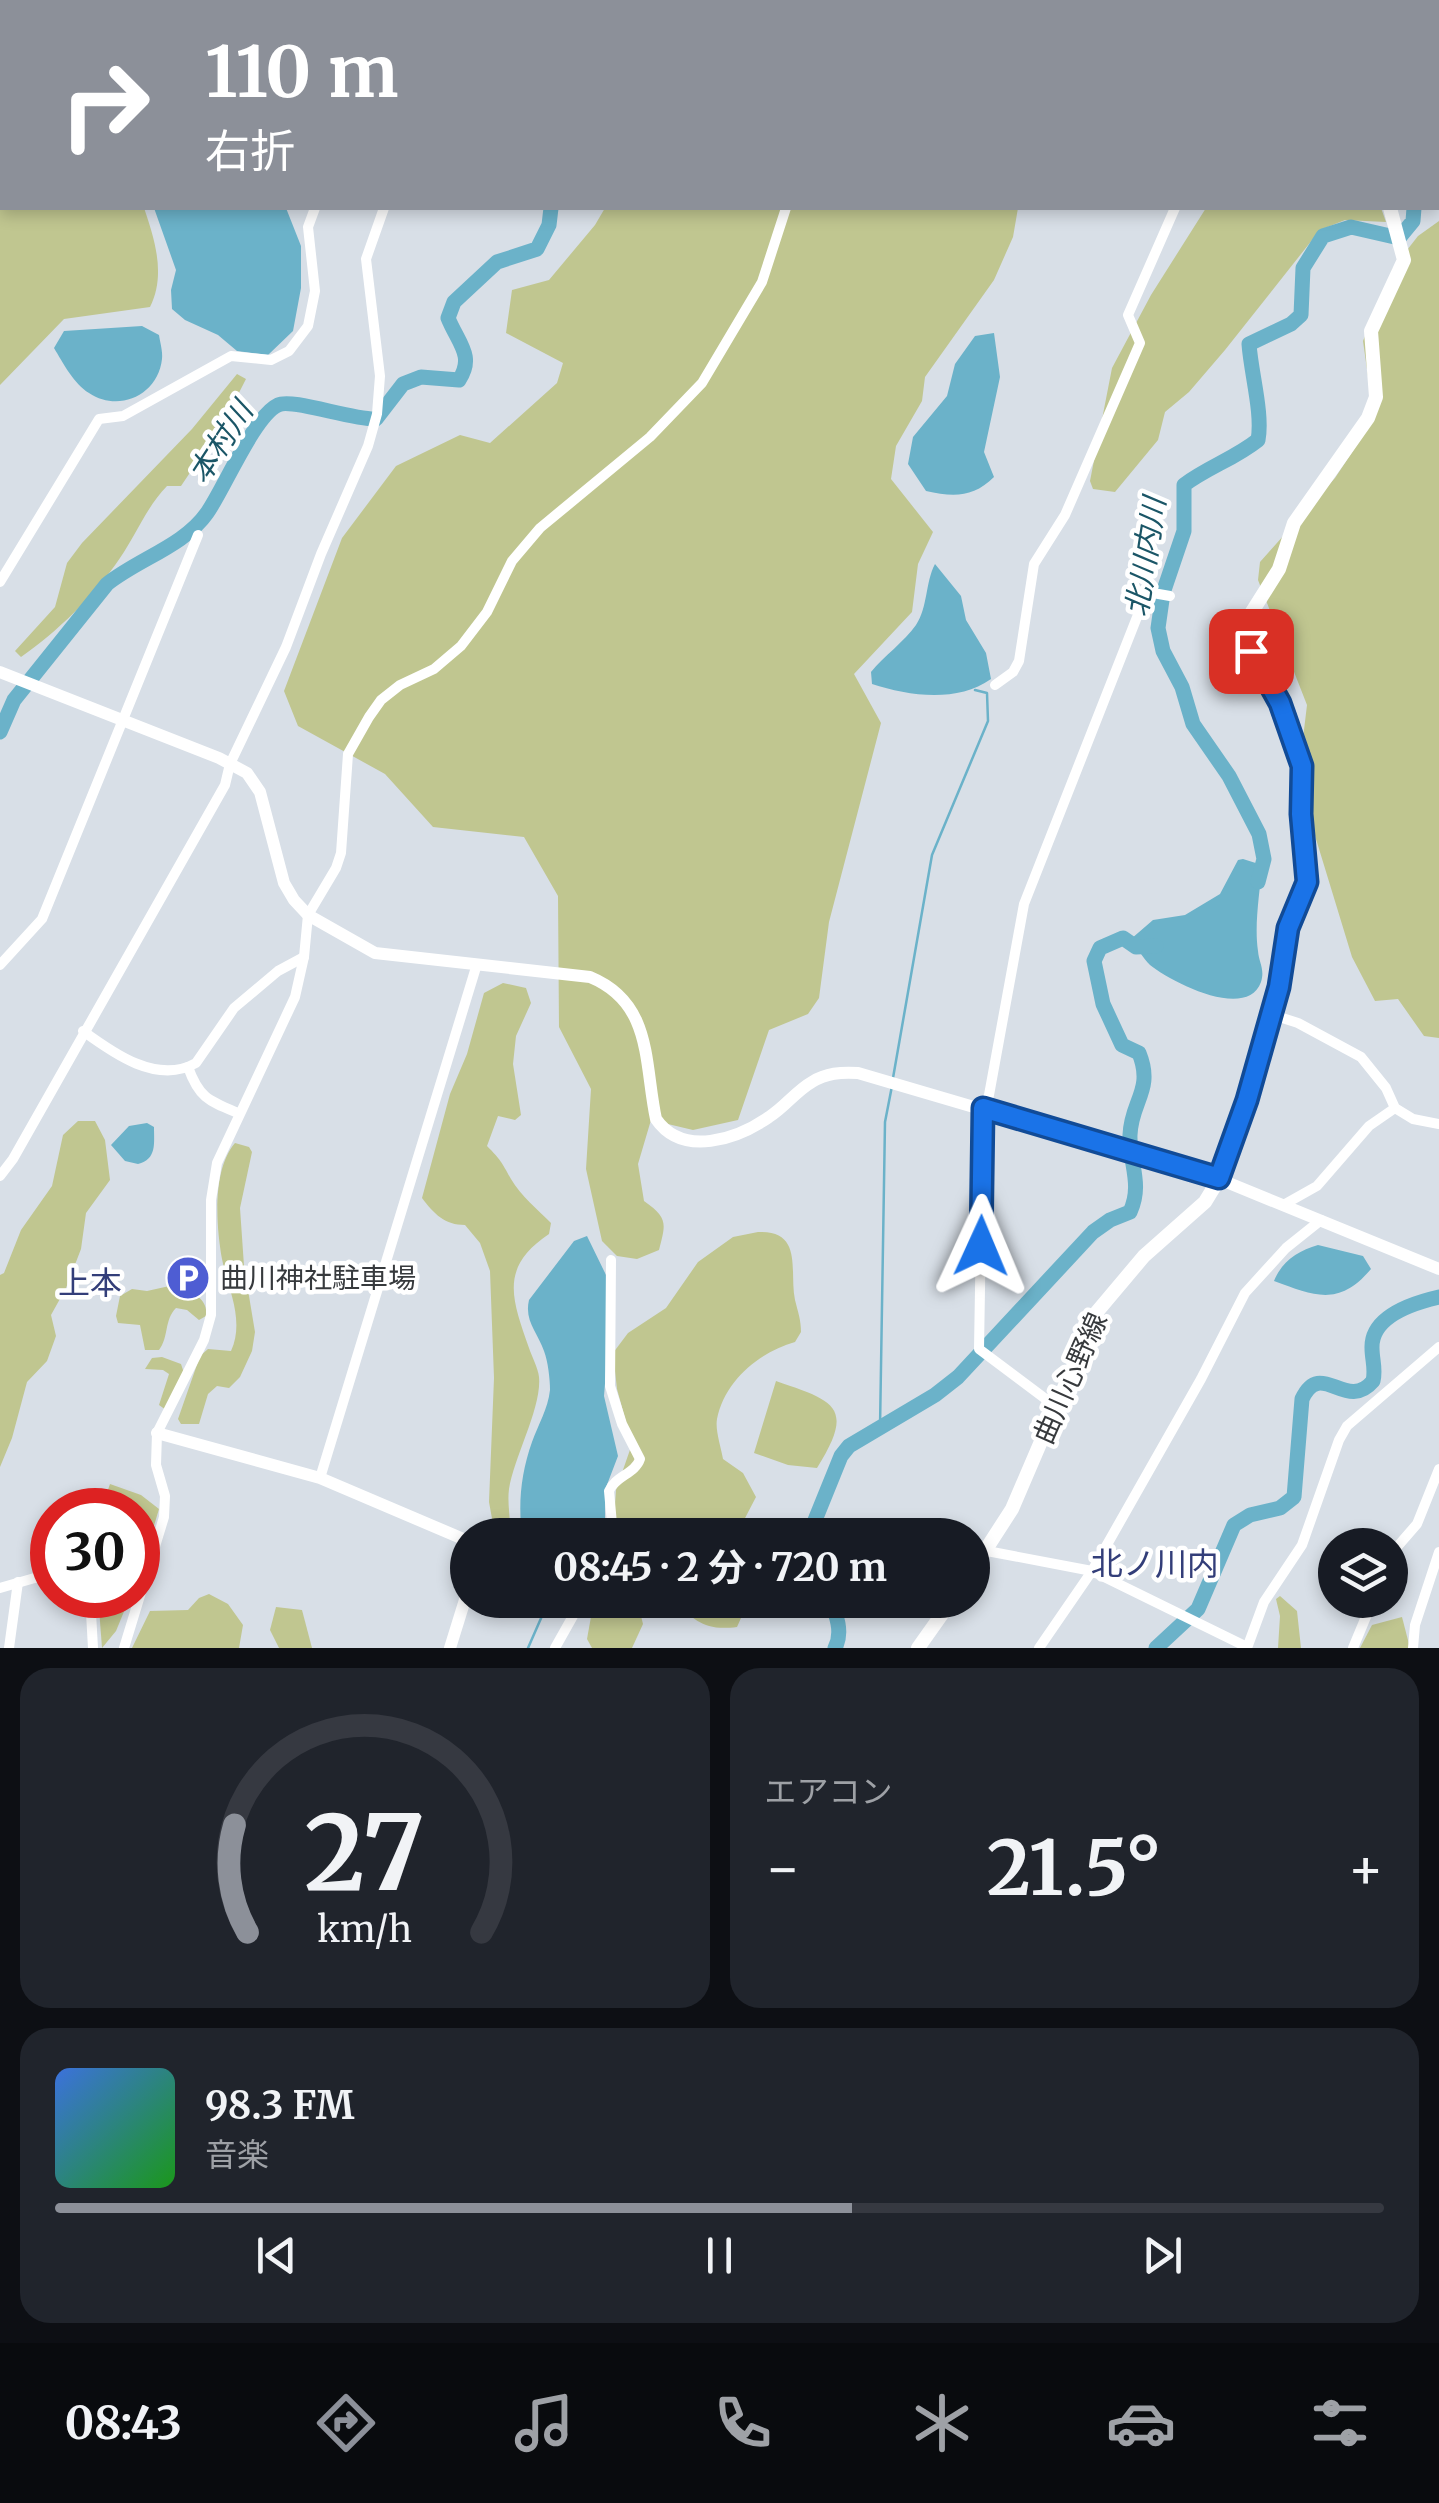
<!DOCTYPE html>
<html lang="ja">
<head>
<meta charset="utf-8">
<style>
  body { margin:0; font-family:Merriweather,"Noto Sans JP",serif; background:#20242c; color:#f1f3f6; height:100vh; display:flex; flex-direction:column; font-size:38px; white-space:nowrap }
  * { box-sizing:border-box; margin:0 }
  p { font-size:32px; color:#9ea1a6 }
  .icon { flex:none; width:55px; height:55px; fill:none; stroke:currentColor; stroke-width:2; stroke-linecap:round; stroke-linejoin:round }
  .map { position:relative; height:1648px; overflow:hidden }
  .details { display:flex; flex-direction:column; gap:20px; padding:20px; background:#0d0f14; flex:1 }
  .details>* { flex:none }
  .hud { position:absolute; left:0px; top:0px; width:1440px; height:210px; box-shadow:0 5px 15px #0003; background:#8c9099; color:#fff; overflow:hidden }
  .fabs { position:absolute; left:1318px; top:1528px; display:grid; gap:20px }
  .fabs a { display:grid; place-items:center; width:90px; height:90px; border-radius:50%; background:#171b24; box-shadow:0 5px 15px #0003; font-size:50px }
  .speed { position:absolute; left:30px; top:1488px; display:flex; gap:20px; font-size:50px; font-weight:700; text-align:center }
  .speed>* { display:grid; place-content:center; width:130px; height:130px; border-radius:50%; background:#171b24; box-shadow:0 5px 15px #0003; line-height:1 }
  .speed .limit { border:15px solid #d22; background:#fff; color:#111 }
  .pin { position:absolute; display:grid; place-items:center; width:85px; height:85px; color:#fff; margin:-42px; border-radius:20px; box-shadow:0 5px 15px #0006 }
  .me { position:absolute; width:110px; margin:-55px; rotate:1deg; stroke-linejoin:round; filter:drop-shadow(0 0 8px #0008) }
  .turn { display:flex; align-items:center; gap:35px; height:210px; padding:0 40px; font-size:45px }
  .turn .icon { width:130px; height:130px; stroke-width:2.5 }
  .turn b { display:block; font-size:70px; line-height:85px }
  .big { font-size:75px; font-weight:700; line-height:1.1 }
  .details .widget { flex:1; display:flex; flex-direction:column; justify-content:center; gap:15px; min-width:0; padding:0 35px; border-radius:30px; background:#20242c }
  .details .dial { align-items:center; gap:0 }
  .dial svg { height:260px; overflow:visible; fill:none; stroke:#363941; stroke-width:7; stroke-linecap:round; text-anchor:middle }
  .dial text { fill:#f1f3f6; stroke:none }
  .song { display:flex; align-items:center; gap:30px }
  .cover { width:120px; height:120px; border-radius:15px; background:linear-gradient(135deg,hsl(220 70% 55%),hsl(120 70% 35%)) }
  .played { height:10px; border-radius:5px; background:linear-gradient(90deg,#8c9099 60%,#363941 60%) }
  .keys { display:flex; justify-content:space-around; direction:ltr }
  .heat { display:flex; justify-content:space-between; align-items:center; font-size:55px; direction:ltr }
  .details .tiles { flex:1; display:grid; gap:20px; grid-template-columns:1fr 1fr }
  .widget:last-child { grid-column:span 2 }
  .trip { position:absolute; left:450px; top:1518px; width:540px; height:100px; border-radius:50px; background:#171b24; box-shadow:0 5px 15px #0003; font-weight:700; line-height:100px; text-align:center }
  .tab-bar { display:flex; height:160px; justify-content:space-around; align-items:center; background:#090b0e; color:#9ea1a6 }
  .tab-bar .icon { width:70px; height:70px }
  .tab-bar .current { color:#8c9099 }
  .tab-bar b { font-size:45px; color:#f1f3f6 }
  .map>svg:first-child { display:block }
  .green { fill:#c0c690 }
  .water { fill:#6bb2c9 }
  .lines { fill:none; stroke-linecap:round; stroke-linejoin:round }
  .stream { stroke:#6bb2c9; stroke-width:2.5 }
  .river { stroke:#6bb2c9; stroke-width:15 }
  .minor { stroke:#fff; stroke-width:10 }
  .tertiary { stroke:#fff; stroke-width:12 }
  .secondary { stroke:#fff; stroke-width:14 }
  .route-casing { stroke:#114b97; stroke-width:25 }
  .route { stroke:#1a73e8; stroke-width:18 }
  .labels { text-anchor:middle; dominant-baseline:central; stroke-width:9; stroke-linejoin:round; paint-order:stroke }
  .poi-label { font-size:28px; fill:#373a3d; stroke:#fff; text-anchor:start }
  .street-label { font-size:28px; fill:#373a3d; stroke:#fff }
  .water-label { font-size:30px; font-style:italic; fill:#1b5667; stroke:#fff }
  .quarter-label { font-size:32px; fill:#333e79; stroke:#fff }
</style>
</head>
<body>
<div class="map">
<svg width="1439" height="1648" viewBox="0 0 1439 1648">
  <rect width="100%" height="100%" fill="#d8dfe7"/>
  <g class="green">
    <path d="M0,0L8,2H2V208H144C155,240 166,275 150,307L64,319L0,385Z"/>
    <path d="M600,0H1194L599,2Z"/>
    <path d="M605,208H1018L1013,237L994,280L925,377L922,401L896,446L891,479L933,532L918,564L912,612L854,674L881,723L829,922L819,998L808,1014L769,1030L738,1120L693,1130L651,1120L638,1164L644,1201C668,1218 666,1223 659,1250L637,1259L617,1256L602,1241L586,1169L591,1089L559,1027L558,896L524,837L433,827L385,774L298,726L284,691L342,538L396,466L460,435L490,443L557,383L563,363L506,333L512,290L549,280L595,225Z"/>
    <path d="M1206,208H1381L1386,222L1345,220L1320,230L1225,350L1189,392L1165,412L1158,440L1115,492L1093,489L1090,481L1112,368L1151,295Z"/>
    <path d="M1439,221V1038L1424,1036L1398,999L1375,1001L1352,957L1298,780L1307,705L1258,580L1260,562L1335,478L1374,419L1363,341L1393,268L1418,236Z"/>
    <path d="M237,374L246,379L224,422L181,486H167C146,508 137,533 120,558C96,594 56,633 21,657L15,651L55,607L67,563L82,543L192,429Z"/>
    <path d="M503,983L526,988L531,1003L516,1036L513,1064L521,1115L515,1120L498,1116L487,1146C501,1160 502,1163 511,1179C521,1196 538,1210 551,1223L549,1234C500,1267 511,1297 529,1348C532,1357 538,1368 539,1377C542,1407 514,1457 509,1489C507,1504 511,1520 510,1535H495L489,1502L494,1378L490,1271L480,1243L465,1225C445,1225 434,1214 422,1198L450,1094L467,1054L484,993Z"/>
    <path d="M78,1121H95L105,1140L110,1180L86,1213L81,1249L66,1288L51,1315L56,1336L47,1361L27,1382L12,1438L0,1467V1275L4,1273L21,1230L52,1186L63,1135Z"/>
    <path d="M235,1143L249,1147L252,1152L240,1208L244,1266L255,1332L252,1351L240,1377L229,1388L217,1386L208,1394L199,1424H181L178,1419L200,1356L208,1349L231,1351C245,1320 228,1289 222,1259C216,1225 212,1170 235,1143Z"/>
    <path d="M758,1232C804,1230 789,1272 795,1300C798,1312 801,1320 801,1332L795,1342C760,1352 725,1380 717,1419C715,1430 721,1447 723,1459L743,1473L756,1497L743,1522L727,1528L724,1535H613L616,1490L632,1444L617,1389L613,1353L628,1333L666,1308L698,1262L733,1237Z"/>
    <path d="M174,1285C190,1291 209,1298 206,1316L199,1320L187,1310L176,1308C164,1320 169,1337 159,1350H145L140,1325L118,1323L116,1316L120,1296L132,1289L147,1291Z"/>
    <path d="M162,1357L181,1364L184,1373L166,1410L159,1405L169,1374L163,1370L145,1369L152,1358Z"/>
    <path d="M776,1381C834,1401 856,1406 817,1468L788,1465L754,1453Z"/>
    <path d="M110,1484L141,1495L159,1509L138,1579V1510H101Z"/>
    <path d="M209,1594L228,1604L243,1625L239,1648H132L150,1611L188,1610L199,1598Z"/>
    <path d="M98,1595L130,1597L116,1631L102,1648Z"/>
    <path d="M1280,1596L1297,1611L1301,1648H1278L1280,1616L1276,1599Z"/>
    <path d="M594,1600H637L643,1624L632,1648H592L587,1639Z"/>
    <path d="M672,1600H737L741,1618L737,1627C704,1631 696,1621 672,1600Z"/>
    <path d="M276,1607L302,1610L312,1648H279L270,1630Z"/>
    <path d="M1402,1617L1410,1648H1360L1372,1625Z"/>
  </g>
  <g class="water">
    <path d="M154,208H286L301,246V288L293,331L268,355L237,351L218,335L185,320L172,309L171,290L176,270Z"/>
    <path d="M142,326L159,335C160,342 163,352 162,359C158,395 119,413 89,393C74,384 63,363 54,348L64,331Z"/>
    <path d="M994,333L1000,377L984,452L994,477C973,498 953,497 926,491L908,464L913,437L947,396L955,364L975,336Z"/>
    <path d="M935,564L961,596L966,620L986,653L991,679C957,703 909,696 872,684L871,672C884,656 904,642 916,625C928,607 925,583 935,564Z"/>
    <path d="M1243,859L1262,865C1260,892 1254,924 1258,951C1259,963 1265,969 1261,982C1247,1021 1171,982 1150,965C1143,958 1137,948 1131,939L1153,920L1185,915L1220,894L1238,860Z"/>
    <path d="M147,1123L154,1127C154,1144 157,1159 138,1164L125,1161L111,1145L129,1126Z"/>
    <path d="M587,1236L606,1275L608,1346L604,1396L618,1456L605,1490V1535H522C518,1503 521,1473 532,1442C538,1425 548,1409 550,1390C550,1380 548,1361 544,1351C538,1333 524,1321 529,1300L574,1241Z"/>
    <path d="M1318,1245L1363,1256L1371,1269C1339,1307 1315,1296 1274,1281C1282,1261 1298,1251 1318,1245Z"/>
  </g>
  <g class="lines">
    <g class="stream">
      <path d="M893,1078L932,855L988,721L987,693L975,690"/>
      <path d="M880,1428L885,1122L892,1086"/>
      <path d="M528,1648L549,1600"/>
    </g>
    <g class="river">
      <path d="M637,2V0"/>
      <path d="M1438,166L1439,165"/>
      <path d="M0,732L14,700L107,584C138,559 184,546 207,513C224,489 254,416 278,405C292,398 352,420 376,419L403,384L421,377L459,380C475,356 458,343 448,318L454,302L497,262L537,249L549,225L551,208"/>
      <path d="M1258,882L1264,859L1259,834L1229,776L1193,724L1182,687L1163,651L1158,628L1163,593L1184,531V485C1208,467 1234,459 1258,440C1263,414 1251,373 1249,344L1291,324L1301,315L1303,268L1323,236L1351,227L1399,238L1413,221L1414,208"/>
      <path d="M809,1535L841,1456L849,1446L935,1395L958,1377L1093,1232L1110,1220L1130,1212C1143,1184 1129,1163 1130,1135C1131,1101 1154,1090 1139,1053L1122,1045L1103,1004L1094,961L1100,948L1123,938L1136,947L1156,946"/>
      <path d="M829,1600C837,1614 843,1633 835,1648"/>
      <path d="M1156,1648L1198,1609L1234,1525L1250,1515L1280,1508L1294,1497L1302,1399C1321,1358 1346,1413 1373,1381C1376,1369 1372,1360 1372,1348C1371,1316 1413,1303 1439,1297"/>
    </g>
    <g class="minor">
      <path d="M192,0L194,2"/>
      <path d="M488,0L489,2"/>
      <path d="M827,0V2"/>
      <path d="M1251,0L1252,2"/>
      <path d="M457,2L459,0"/>
      <path d="M1324,2L1325,0"/>
      <path d="M0,582L99,419L123,416L231,356L271,360L289,351L308,326L315,291L308,227L315,208"/>
      <path d="M995,685L1013,672L1019,661L1034,564L1065,515L1140,343L1128,315L1175,208"/>
      <path d="M0,965L42,919L198,535"/>
      <path d="M1270,1014L1298,1023L1361,1057L1386,1088L1395,1108L1413,1119L1439,1124"/>
      <path d="M83,1031C113,1053 157,1085 196,1063L234,1008L278,971L304,957"/>
      <path d="M188,1067C199,1098 209,1101 238,1113"/>
      <path d="M0,1176L13,1159L225,785L230,764L286,647L321,554L368,446L377,414L380,376L366,259L384,208"/>
      <path d="M1285,1204L1317,1186L1369,1126L1395,1108"/>
      <path d="M611,1260L610,1386L622,1424L640,1459C635,1474 615,1476 609,1491L613,1535"/>
      <path d="M1055,1406L979,1349L983,1108L989,1095L1024,904L1139,612L1153,593L1170,596"/>
      <path d="M320,1478L477,964"/>
      <path d="M987,1551L1092,1571L1247,1647"/>
      <path d="M1390,1555L1417,1524L1439,1469"/>
      <path d="M0,1588L52,1573"/>
      <path d="M90,1595L93,1648"/>
      <path d="M9,1648L18,1582"/>
      <path d="M124,1648L164,1517L165,1496L156,1465L157,1433L204,1340L211,1315V1200L217,1163L295,997L304,957L308,915L336,868L341,853L348,754L369,717L381,700L400,685L434,669L461,646L487,612L512,561L540,528L650,437L702,383L762,282L786,208"/>
      <path d="M555,1648L582,1600"/>
      <path d="M1039,1648L1092,1571L1201,1379L1245,1293L1286,1248L1321,1220"/>
      <path d="M1247,1648L1264,1602L1302,1545L1339,1440L1347,1426L1439,1347"/>
      <path d="M1353,1648L1373,1600"/>
      <path d="M1413,1648L1415,1625L1439,1552"/>
    </g>
    <g class="tertiary">
      <path d="M0,672L219,758L247,773L260,792L284,883L294,900L308,915L375,953L590,977C653,1003 644,1063 656,1119C683,1158 737,1139 769,1117C785,1107 796,1091 812,1082C826,1073 841,1072 858,1073L1219,1179L1439,1269"/>
      <path d="M157,1433L320,1478L468,1541"/>
      <path d="M450,1648L468,1590"/>
    </g>
    <g class="secondary">
      <path d="M1438,126L1439,125"/>
      <path d="M972,1571L1012,1509L1096,1313L1144,1256L1205,1202L1219,1179L1247,1100L1279,987L1288,928L1307,882L1301,814L1302,766L1280,703L1251,651L1246,634L1250,615L1279,569L1294,523L1368,418L1376,397L1371,331L1404,260L1390,208"/>
      <path d="M918,1648L952,1600"/>
    </g>
  </g>
  <g class="lines">
    <defs>
      <path id="route" d="M981,1246L983,1108L1219,1178L1247,1100L1279,987L1288,928L1307,882L1301,814L1302,766L1280,703L1251,651"/>
    </defs>
    <use href="#route" class="route-casing"/>
    <use href="#route" class="route"/>
  </g>
  <defs>
    <symbol id="parking-disc" viewBox="-11 -11 22 22"><circle r="9.5" fill="#4e5dd3" stroke="#fff"/><path d="M-3.5-5.5H1a3.5 3.5 0 0 1 0 7H-1V5.5H-3.5ZM-1-3.4V-.6H.8a1.4 1.4 0 0 0 0-2.8Z" fill="#fff"/></symbol>
  </defs>
  <g fill-rule="evenodd">
    <use href="#parking-disc" x="163" y="1253" width="50" height="50"/>
  </g>
  <g class="labels">
    <g class="poi-label">
      <text x="220" y="1278">曲川神社駐車場</text>
    </g>
    <g class="street-label">
      <text transform="translate(1070 1378) rotate(-66)">曲川心野線</text>
    </g>
    <g class="water-label">
      <text transform="translate(220 442) rotate(-57)">本村川</text>
      <text transform="translate(1145 557) rotate(-81)">北川内川</text>
    </g>
    <g class="quarter-label">
      <text x="90" y="1283">上本</text>
      <text x="1155" y="1564">北ノ川内</text>
    </g>
  </g>
</svg>
<div class="fabs">
<a><svg class="icon" aria-label="layers" viewBox="0 0 24 24"><path d="M12 4l9 5-9 5-9-5zM3 14l9 5 9-5"/></svg></a>
</div>
<div class="speed"><div class="limit">30</div></div>
<div class="pin" style="left:1251px;top:651px;background:#d93025"><svg class="icon" aria-label="arrive" viewBox="0 0 24 24"><path d="M6 21V4h12l-3 4 3 4H6"/></svg></div>
<svg class="me" style="left:981px;top:1246px" viewBox="-20 -20 40 40"><path d="M0-17L14 15 0 8-14 15z" fill="#1a73e8" stroke="#fff" stroke-width="4"/></svg>
<div class="trip">08:45 · 2 分 · 720 m</div>
<div class="hud">
<div class="turn"><svg class="icon" aria-label="right" viewBox="0 0 24 24"><path d="M7 20v-9h11M14 6l5 5-5 5"/></svg><div><b>110 m</b>右折</div></div>
</div>
</div>
<section class="details">
<div class="tiles">
<div class="widget dial"><svg viewBox="0 0 100 80">
<path d="M14 69A42 42 0 1 1 86 69"/>
<path d="M14 69A42 42 0 0 1 10 36" stroke="#8c9099"/>
<text x="50" y="56" font-size="32" font-weight="700">27</text>
<text x="50" y="72" font-size="11">km/h</text>
</svg></div>
<div class="widget"><p>エアコン</p>
<div class="heat"><a>−</a><b class="big">21.5°</b><a>+</a></div>
</div>
<div class="widget">
<div class="song"><i class="cover"></i><div><b>98.3 FM</b><p>音楽</p></div></div>
<div class="played"></div>
<div class="keys"><svg class="icon" aria-label="previous" viewBox="0 0 24 24"><path d="M18 5L8 12l10 7zM5 5v14"/></svg><svg class="icon" aria-label="pause" viewBox="0 0 24 24"><path d="M8 5v14M16 5v14"/></svg><svg class="icon" aria-label="next" viewBox="0 0 24 24"><path d="M6 5l10 7-10 7zM19 5v14"/></svg></div>
</div>
</div>
</section>
<nav class="tab-bar">
<b>08:43</b>
<svg class="icon current" aria-label="directions" viewBox="0 0 24 24"><path d="M12 3l9 9-9 9-9-9zM9 14v-3h6M13 9l2 2-2 2"/></svg>
<svg class="icon" aria-label="music" viewBox="0 0 24 24"><path d="M9 18V5l10-2v13"/><circle cx="6" cy="18" r="3"/><circle cx="16" cy="16" r="3"/></svg>
<svg class="icon" aria-label="phone" viewBox="0 0 24 24"><path d="M5 4h4l2 5-3 2q2 4 5 5l2-3 5 2v4C11 20 4 13 5 4z"/></svg>
<svg class="icon" aria-label="climate" viewBox="0 0 24 24"><path d="M12 3v18M4 7l16 10M4 17L20 7"/></svg>
<svg class="icon" aria-label="car" viewBox="0 0 24 24"><path d="M5 17H2v-5l4-1 3-4h7l3 4 3 1v5h-3M9 17h6M6 11h13"/><circle cx="7" cy="17" r="2"/><circle cx="17" cy="17" r="2"/></svg>
<svg class="icon" aria-label="filters" viewBox="0 0 24 24"><path d="M4 7h16M4 17h16"/><circle cx="9" cy="7" r="2"/><circle cx="15" cy="17" r="2"/></svg>
</nav>
</body>
</html>
